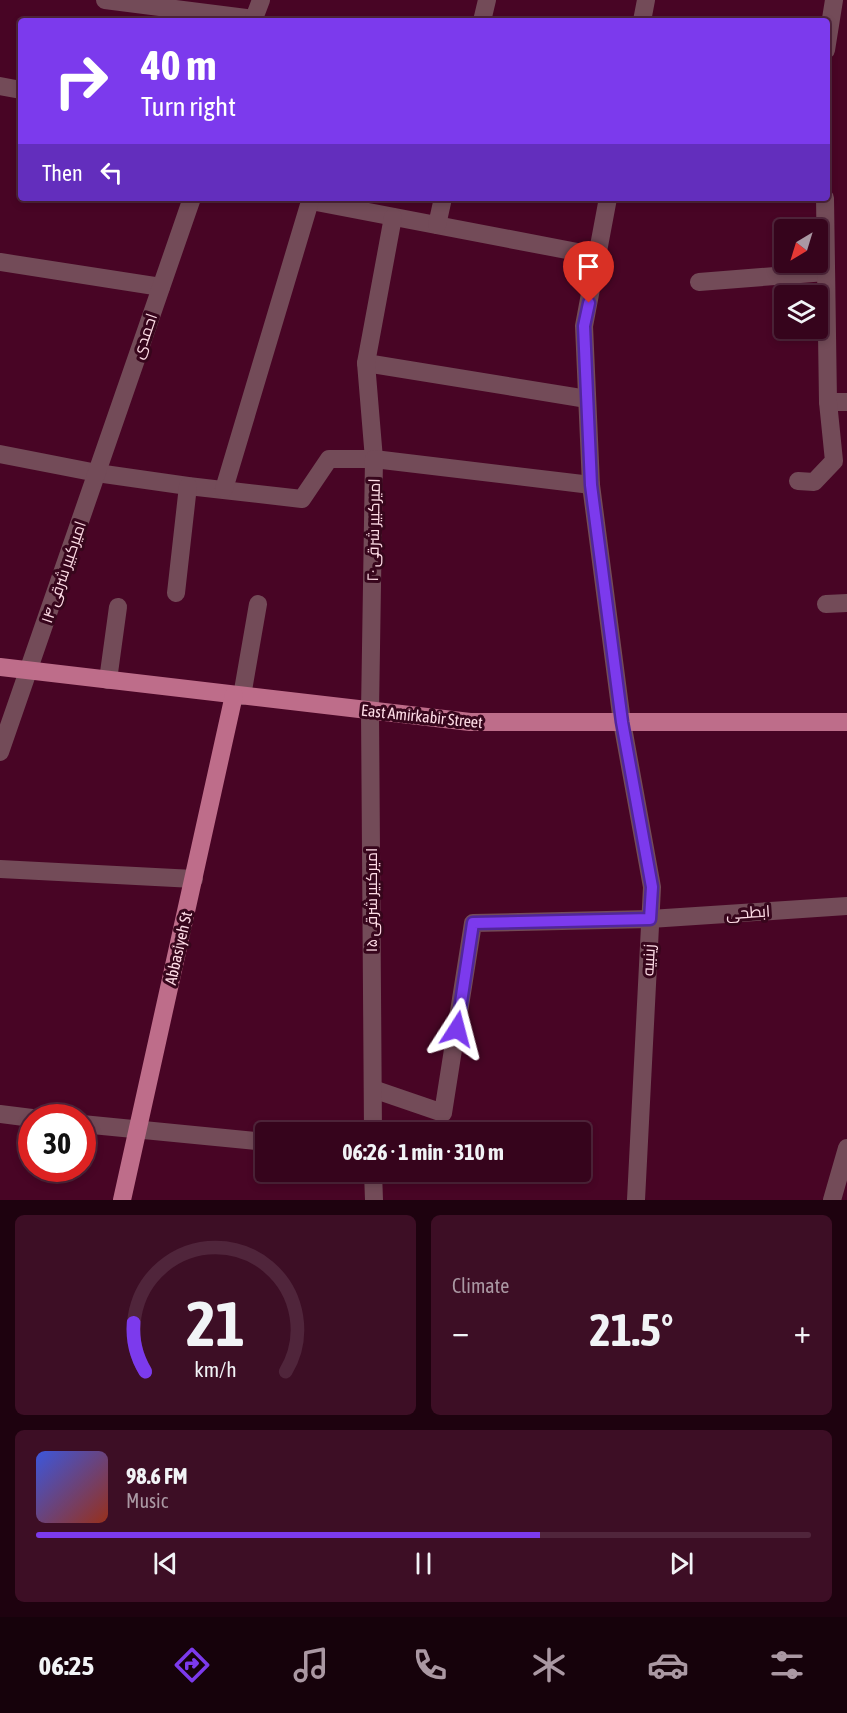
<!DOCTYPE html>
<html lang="en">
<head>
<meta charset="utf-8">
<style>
  body { margin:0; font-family:"Asap Condensed",Cairo,sans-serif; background:#3d0e25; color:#f1f3f6; height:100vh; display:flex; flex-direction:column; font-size:22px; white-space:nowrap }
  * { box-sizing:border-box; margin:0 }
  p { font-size:20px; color:#aa98a3 }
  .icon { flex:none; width:33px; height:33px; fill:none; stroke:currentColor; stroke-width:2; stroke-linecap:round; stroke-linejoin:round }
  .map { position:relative; height:1200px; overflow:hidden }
  .side { display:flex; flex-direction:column; gap:15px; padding:15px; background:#1e020f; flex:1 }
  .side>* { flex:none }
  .top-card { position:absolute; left:18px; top:18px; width:812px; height:183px; border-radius:6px; box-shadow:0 3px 9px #0003,0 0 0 2px #50253b; background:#7c3aed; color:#fff; overflow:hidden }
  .needle { width:39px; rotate:218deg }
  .tools { position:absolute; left:774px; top:219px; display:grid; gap:12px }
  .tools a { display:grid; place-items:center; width:54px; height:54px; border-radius:6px; background:#36041c; box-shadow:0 3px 9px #0003,0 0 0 2px #50253b; font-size:30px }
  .speed { position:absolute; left:18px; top:1104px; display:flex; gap:12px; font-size:30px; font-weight:700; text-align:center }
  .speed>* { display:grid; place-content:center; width:78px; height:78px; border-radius:50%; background:#36041c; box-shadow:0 3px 9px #0003,0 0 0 2px #50253b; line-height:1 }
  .speed .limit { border:9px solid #d22; background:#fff; color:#111 }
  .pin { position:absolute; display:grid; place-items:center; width:51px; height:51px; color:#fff; margin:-62px -26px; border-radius:50% 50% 50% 0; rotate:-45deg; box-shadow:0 0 6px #0007 }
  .pin .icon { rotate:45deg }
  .me { position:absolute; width:66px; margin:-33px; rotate:9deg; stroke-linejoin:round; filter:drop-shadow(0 0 4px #0008) }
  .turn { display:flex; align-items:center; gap:21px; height:126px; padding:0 24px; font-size:27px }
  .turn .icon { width:78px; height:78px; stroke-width:2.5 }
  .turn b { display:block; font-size:42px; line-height:51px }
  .then { display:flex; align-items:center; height:57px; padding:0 24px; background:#0003; gap:12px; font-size:22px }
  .big { font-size:45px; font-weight:700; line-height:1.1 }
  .side .tile { flex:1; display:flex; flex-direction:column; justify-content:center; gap:9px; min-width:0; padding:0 21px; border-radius:9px; background:#3d0e25 }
  .side .dial { align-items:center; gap:0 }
  .dial svg { height:156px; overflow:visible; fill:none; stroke:#50253b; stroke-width:7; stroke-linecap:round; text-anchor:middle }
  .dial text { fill:#f1f3f6; stroke:none }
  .song { display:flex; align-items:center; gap:18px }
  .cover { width:72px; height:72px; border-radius:9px; background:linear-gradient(135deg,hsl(230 70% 55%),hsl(10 70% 35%)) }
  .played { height:6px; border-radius:3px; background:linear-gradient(90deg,#7c3aed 65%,#50253b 65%) }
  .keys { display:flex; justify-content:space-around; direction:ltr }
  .heat { display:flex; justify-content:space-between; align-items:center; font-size:33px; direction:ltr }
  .side .tiles { flex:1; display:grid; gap:15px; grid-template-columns:1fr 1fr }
  .tile:last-child { grid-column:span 2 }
  .trip { position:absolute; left:255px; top:1122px; width:336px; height:60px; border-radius:6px; background:#36041c; box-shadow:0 3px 9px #0003,0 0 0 2px #50253b; font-weight:700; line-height:60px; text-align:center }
  .menu { display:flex; height:96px; justify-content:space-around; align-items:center; background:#16020b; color:#aa98a3 }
  .menu .icon { width:42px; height:42px }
  .menu .current { color:#7c3aed }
  .menu b { font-size:27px; color:#f1f3f6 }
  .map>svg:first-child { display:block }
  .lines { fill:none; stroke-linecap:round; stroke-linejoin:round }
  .minor { stroke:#734b58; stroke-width:18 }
  .major { stroke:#be6d8a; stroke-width:18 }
  .route-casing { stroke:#51269a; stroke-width:15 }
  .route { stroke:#7c3aed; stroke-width:10 }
  .labels { text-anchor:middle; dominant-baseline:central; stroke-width:6; stroke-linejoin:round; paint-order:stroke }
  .street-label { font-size:16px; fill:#fedce6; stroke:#37061c }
</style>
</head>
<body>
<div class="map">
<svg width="847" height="1200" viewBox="0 0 847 1200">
  <rect width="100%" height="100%" fill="#480525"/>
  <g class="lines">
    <g class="minor">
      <path d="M105,0L254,19"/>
      <path d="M253,21L261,0"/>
      <path d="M482,21L487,0"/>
      <path d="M642,21L646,0"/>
      <path d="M826,50L834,0"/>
      <path d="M0,86L21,90"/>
      <path d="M608,198L584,326L591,485L622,722L652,887L636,1200"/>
      <path d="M311,201L598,256"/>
      <path d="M437,225L443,198"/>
      <path d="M0,262L161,287"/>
      <path d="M699,282L826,272"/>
      <path d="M366,363L587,399"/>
      <path d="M828,402H847"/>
      <path d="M0,454L97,473L188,486L302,499L329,459H374L366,363L393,217"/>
      <path d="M798,481L814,482L834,461L828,402L825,198"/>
      <path d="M224,489L311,198"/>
      <path d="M176,593L188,486"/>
      <path d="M826,604L847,603"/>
      <path d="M108,680L118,607"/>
      <path d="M242,696L258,604"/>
      <path d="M0,752L192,198"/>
      <path d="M0,869L194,879"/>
      <path d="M373,1089L443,1113L473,923L650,919L847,906"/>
      <path d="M0,1114L32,1118"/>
      <path d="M82,1124L266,1142"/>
      <path d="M373,1132L370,711L374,459L591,485"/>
      <path d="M373,1172L374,1200"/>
      <path d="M832,1200L847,1148"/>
    </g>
    <g class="major">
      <path d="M0,667L470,722H847"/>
      <path d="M122,1200L234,695"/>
    </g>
  </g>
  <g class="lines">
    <defs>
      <path id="route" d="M457,1029L473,923L650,919L652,887L622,722L591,485L584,326L589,303"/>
    </defs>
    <use href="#route" class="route-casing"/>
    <use href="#route" class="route"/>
  </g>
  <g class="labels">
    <g class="street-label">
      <text transform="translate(144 336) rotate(-71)">احمدی</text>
      <text transform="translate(373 530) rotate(-89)">امیرکبیر شرقی ۲۰</text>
      <text transform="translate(63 572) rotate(-71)">امیرکبیر شرقی ۱۴</text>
      <text transform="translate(422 716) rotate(6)">East Amirkabir Street</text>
      <text transform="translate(371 900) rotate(-90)">امیرکبیر شرقی ۱۵</text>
      <text transform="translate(748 912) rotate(-4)">ابطحی</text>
      <text transform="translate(178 948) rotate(-77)">Abbasiyeh St</text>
      <text transform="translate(648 960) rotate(-87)">زینبیه</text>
    </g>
  </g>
</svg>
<div class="tools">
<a><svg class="needle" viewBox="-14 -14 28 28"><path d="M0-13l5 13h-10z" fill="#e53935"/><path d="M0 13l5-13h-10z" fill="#aa98a3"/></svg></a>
<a><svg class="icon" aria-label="layers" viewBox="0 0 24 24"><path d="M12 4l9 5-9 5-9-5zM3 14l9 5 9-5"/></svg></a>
</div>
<div class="speed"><div class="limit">30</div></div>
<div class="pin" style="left:589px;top:303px;background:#d93025"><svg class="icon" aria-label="arrive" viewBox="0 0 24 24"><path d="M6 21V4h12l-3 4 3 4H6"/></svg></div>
<svg class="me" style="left:457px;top:1029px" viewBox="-20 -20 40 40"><path d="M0-17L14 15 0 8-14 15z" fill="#7c3aed" stroke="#fff" stroke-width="4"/></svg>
<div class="trip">06:26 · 1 min · 310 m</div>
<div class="top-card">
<div class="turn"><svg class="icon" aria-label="right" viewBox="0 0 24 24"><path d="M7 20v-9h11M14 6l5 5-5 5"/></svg><div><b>40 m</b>Turn right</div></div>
<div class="then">Then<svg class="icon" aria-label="left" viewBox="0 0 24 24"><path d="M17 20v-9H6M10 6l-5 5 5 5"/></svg></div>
</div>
</div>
<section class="side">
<div class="tiles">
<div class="tile dial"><svg viewBox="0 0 100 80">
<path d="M14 69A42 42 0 1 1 86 69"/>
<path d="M14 69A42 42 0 0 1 8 44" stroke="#7c3aed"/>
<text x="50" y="56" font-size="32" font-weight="700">21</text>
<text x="50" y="72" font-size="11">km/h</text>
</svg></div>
<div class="tile"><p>Climate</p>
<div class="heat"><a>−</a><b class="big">21.5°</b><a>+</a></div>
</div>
<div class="tile">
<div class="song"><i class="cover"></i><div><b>98.6 FM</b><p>Music</p></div></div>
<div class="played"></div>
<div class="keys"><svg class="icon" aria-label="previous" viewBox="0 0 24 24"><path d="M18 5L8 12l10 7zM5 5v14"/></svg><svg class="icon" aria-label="pause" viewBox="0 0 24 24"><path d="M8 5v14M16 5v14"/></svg><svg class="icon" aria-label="next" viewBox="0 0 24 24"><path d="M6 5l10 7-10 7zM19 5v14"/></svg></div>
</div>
</div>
</section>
<nav class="menu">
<b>06:25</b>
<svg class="icon current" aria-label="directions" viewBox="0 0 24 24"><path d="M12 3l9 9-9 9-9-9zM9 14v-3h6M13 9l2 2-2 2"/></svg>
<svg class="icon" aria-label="music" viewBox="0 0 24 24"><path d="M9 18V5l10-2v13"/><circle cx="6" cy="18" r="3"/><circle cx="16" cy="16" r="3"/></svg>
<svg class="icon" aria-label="phone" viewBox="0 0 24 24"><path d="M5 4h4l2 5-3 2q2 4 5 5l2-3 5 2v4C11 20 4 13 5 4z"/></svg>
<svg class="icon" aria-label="climate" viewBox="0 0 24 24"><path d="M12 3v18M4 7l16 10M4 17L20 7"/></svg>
<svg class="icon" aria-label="car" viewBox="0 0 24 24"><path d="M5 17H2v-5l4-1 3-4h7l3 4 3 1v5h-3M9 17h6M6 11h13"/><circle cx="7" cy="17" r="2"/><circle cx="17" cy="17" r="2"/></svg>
<svg class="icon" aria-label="filters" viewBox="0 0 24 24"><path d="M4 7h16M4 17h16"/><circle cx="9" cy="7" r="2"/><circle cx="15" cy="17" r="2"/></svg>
</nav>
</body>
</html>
